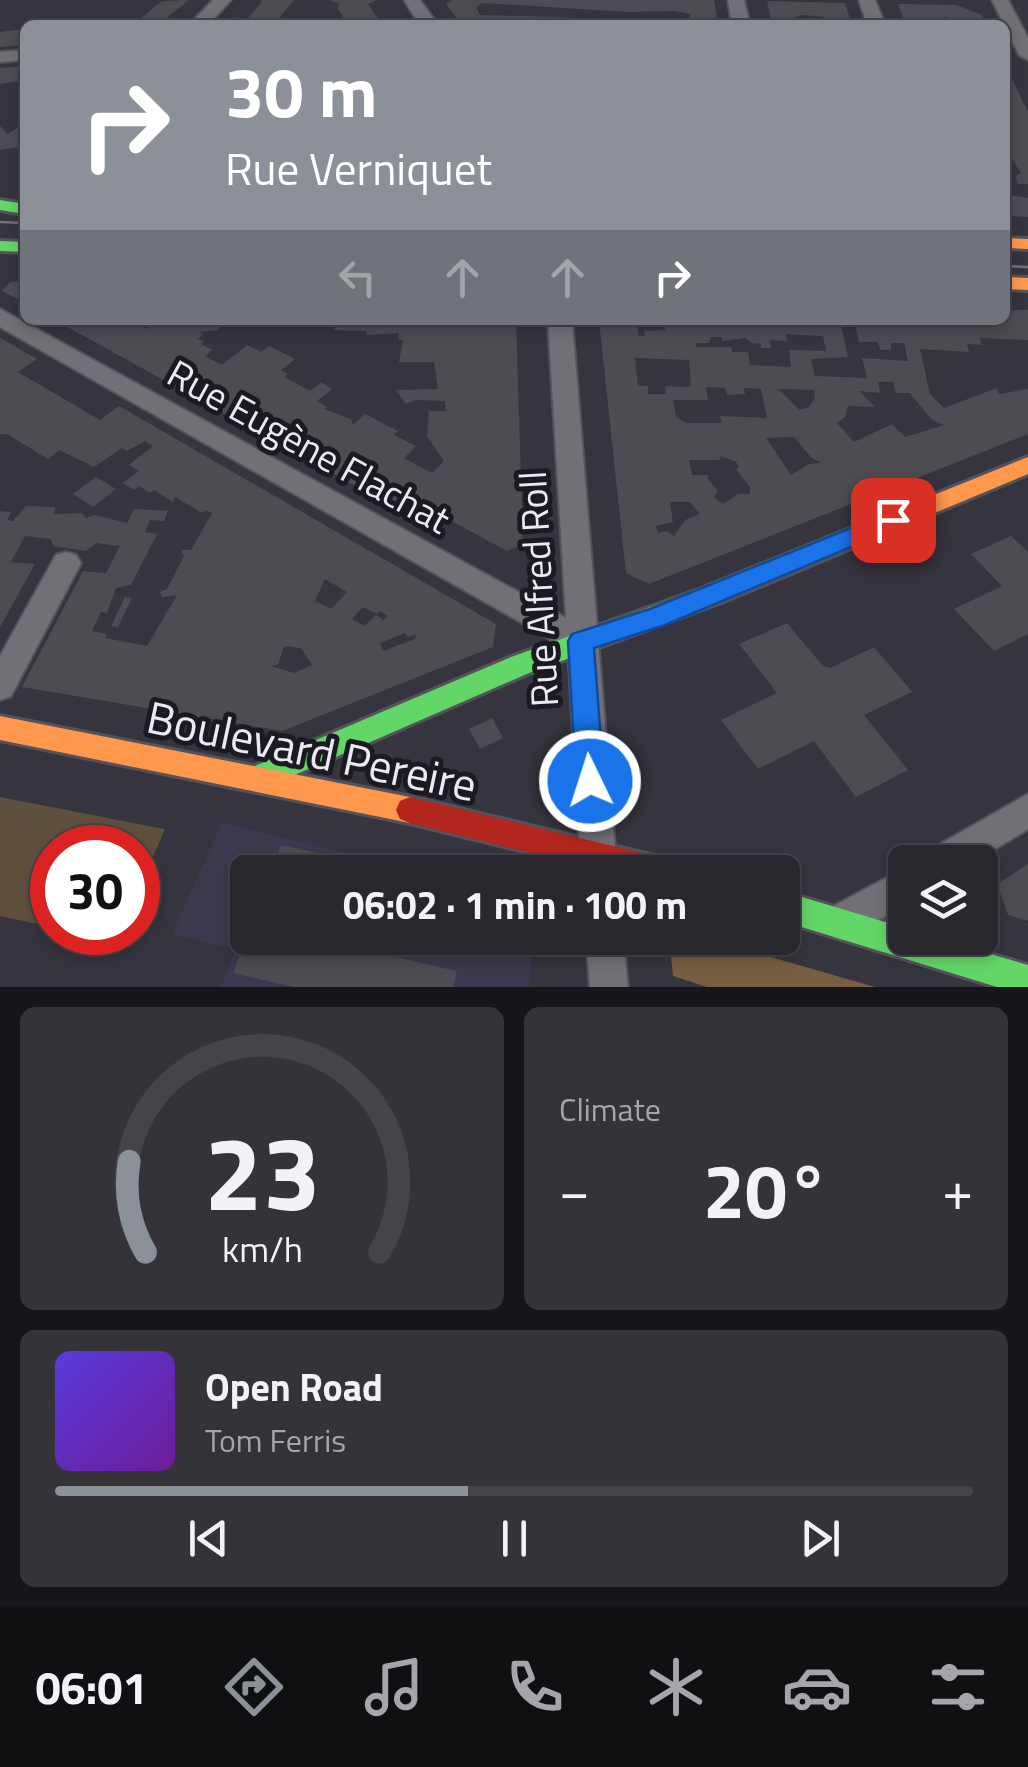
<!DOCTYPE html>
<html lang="en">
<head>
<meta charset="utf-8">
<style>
  body { margin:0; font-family:"Titillium Web",sans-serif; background:#34333a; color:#f1f3f6; height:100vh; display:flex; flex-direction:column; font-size:38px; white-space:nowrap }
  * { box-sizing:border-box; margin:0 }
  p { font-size:32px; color:#a5a5aa }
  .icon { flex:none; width:55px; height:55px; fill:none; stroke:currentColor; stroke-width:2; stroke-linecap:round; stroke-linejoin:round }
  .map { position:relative; height:987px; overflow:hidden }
  .details { display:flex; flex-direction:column; gap:20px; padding:20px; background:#161519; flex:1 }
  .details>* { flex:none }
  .guide { position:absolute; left:20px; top:20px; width:990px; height:305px; border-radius:15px; box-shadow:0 5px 15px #0003,0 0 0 2px #44444a; background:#8c9099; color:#fff; overflow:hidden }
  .fabs { position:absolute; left:888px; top:845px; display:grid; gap:20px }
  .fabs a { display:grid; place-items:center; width:110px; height:110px; border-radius:15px; background:#28272e; box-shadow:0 5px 15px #0003,0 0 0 2px #44444a; font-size:50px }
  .speed { position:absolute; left:30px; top:825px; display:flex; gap:20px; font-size:50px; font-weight:700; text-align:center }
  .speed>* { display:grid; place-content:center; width:130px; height:130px; border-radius:50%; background:#28272e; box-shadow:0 5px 15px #0003,0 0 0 2px #44444a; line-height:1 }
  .speed .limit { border:15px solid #d22; background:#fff; color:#111 }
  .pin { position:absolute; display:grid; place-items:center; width:85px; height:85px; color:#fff; margin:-42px; border-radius:20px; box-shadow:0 5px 15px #0006 }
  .me { position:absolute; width:110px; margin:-55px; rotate:356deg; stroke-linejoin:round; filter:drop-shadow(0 0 8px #0008) }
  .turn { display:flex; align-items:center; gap:35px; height:210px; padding:0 40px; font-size:45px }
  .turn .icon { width:130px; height:130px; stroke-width:2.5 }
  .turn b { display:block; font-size:70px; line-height:85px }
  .lanes { display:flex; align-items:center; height:95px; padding:0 40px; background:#0003; justify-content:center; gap:50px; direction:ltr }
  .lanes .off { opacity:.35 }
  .big { font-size:75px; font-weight:700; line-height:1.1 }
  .details .card { flex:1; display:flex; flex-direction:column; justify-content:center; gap:15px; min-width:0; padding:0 35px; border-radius:15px; background:#34333a }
  .details .dial { align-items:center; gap:0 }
  .dial svg { height:260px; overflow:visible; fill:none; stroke:#44444a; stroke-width:7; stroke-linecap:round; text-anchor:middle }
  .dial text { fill:#f1f3f6; stroke:none }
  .song { display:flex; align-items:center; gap:30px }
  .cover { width:120px; height:120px; border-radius:15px; background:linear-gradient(135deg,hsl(250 70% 55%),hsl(280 70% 35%)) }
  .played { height:10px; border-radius:5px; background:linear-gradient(90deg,#8c9099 45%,#44444a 45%) }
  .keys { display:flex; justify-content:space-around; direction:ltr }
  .heat { display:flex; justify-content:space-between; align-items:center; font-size:55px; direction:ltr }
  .details .tiles { flex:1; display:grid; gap:20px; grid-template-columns:1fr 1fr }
  .card:last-child { grid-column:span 2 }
  .trip { position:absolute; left:230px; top:855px; width:570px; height:100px; border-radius:15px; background:#28272e; box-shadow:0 5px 15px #0003,0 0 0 2px #44444a; font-weight:700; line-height:100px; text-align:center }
  .tabs { display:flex; height:160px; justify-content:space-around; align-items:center; background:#101012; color:#a5a5aa }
  .tabs .icon { width:70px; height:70px }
  .tabs .selected { color:#8c9099 }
  .tabs b { font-size:45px; color:#f1f3f6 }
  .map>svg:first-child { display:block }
  .built { fill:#3c394e }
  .green { fill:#5f503e }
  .forest { fill:#775e41 }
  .building { fill:#4d4c53; fill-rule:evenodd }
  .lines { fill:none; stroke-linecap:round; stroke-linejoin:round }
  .street-casing { stroke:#54535a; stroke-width:4 }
  .fast-casing { stroke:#54535a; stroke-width:6 }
  .slow-casing { stroke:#54535a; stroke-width:6 }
  .jam-casing { stroke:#54535a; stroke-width:6 }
  .street { fill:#717077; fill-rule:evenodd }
  .fast { fill:#63d668; fill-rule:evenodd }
  .slow { fill:#ff974d; fill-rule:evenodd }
  .jam { fill:#b3261e; fill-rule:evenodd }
  .tram { stroke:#727179; stroke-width:2.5 }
  .route { fill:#1a73e8; stroke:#114b97; stroke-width:2.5 }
  .labels { text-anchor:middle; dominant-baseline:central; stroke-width:10; stroke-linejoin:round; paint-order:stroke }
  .street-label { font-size:38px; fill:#ebeaf4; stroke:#1b1a21 }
  .near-street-label { font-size:45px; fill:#ebeaf4; stroke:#1b1a21 }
</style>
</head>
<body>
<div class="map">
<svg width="1028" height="987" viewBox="0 0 1028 987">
  <rect width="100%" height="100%" fill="#36343e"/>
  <path class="built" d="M222,822L425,872H248V938H532L530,987H221L236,949L172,934Z"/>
  <path class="green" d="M0,797L164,829H165L138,891V848H52V927L0,916Z"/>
  <path class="forest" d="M669,938H704L875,987H707L673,976Z"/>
  <g class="building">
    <path d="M189,0L158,25H120L140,19L162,1Z"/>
    <path d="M260,0H294L273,25H225L233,17L247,19L262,2Z"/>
    <path d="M329,0H376L368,4L379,20L393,18L397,25H348L337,7L340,4Z"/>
    <path d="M453,0H714L718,25H690V14L675,11L628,12L482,3L476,7L480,15L561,17L597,21V25H462L446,4Z"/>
    <path d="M767,1L845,3L852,25H827L824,17L803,15L796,17L798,25H772Z"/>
    <path d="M898,4L956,5L982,15L987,25H968L945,17L931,20L933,25H906Z"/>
    <path d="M25,29V45L0,47V32Z"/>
    <path d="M1005,64L1028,112V184H1018L1015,176L1021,173L1008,152L1012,150L1005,135L1008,136Z"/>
    <path d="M25,66V80L0,84V68Z"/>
    <path d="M25,122V146L0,150V126L8,134Z"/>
    <path d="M1005,194L1028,198V217L1005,216Z"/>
    <path d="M25,281V303L2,291L10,282Z"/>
    <path d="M1005,310H1028V340L980,338L982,345L967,344L969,352L920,349L930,394L944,408L997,388L999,394L1028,389V434L649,584L626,573L599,320H637L639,336H645L644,331L665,330V320H840L848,357L811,359L815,376L867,378L862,358L908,361L904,343H891V350H881L877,342H859L854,320H1005ZM786,334L823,336L826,351L789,350L791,367L750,365L748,352H732L731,347H696V343H709L711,337H722V341L745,338L754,344L761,343V348H771L770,340L787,341ZM635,358L689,360L691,387L665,386L666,394H648V386L638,385ZM878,382H893L896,393H910L932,420L944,425L905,437L892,424L854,442L837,423L845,417L848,406L875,407L859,391L880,393ZM706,387L725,388L727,395L745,394L744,388L761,389L767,418L720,416L722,423H686L676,417L673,400H708ZM779,389L814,390L815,398L809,407L799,410ZM794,437L811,457L821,463L809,464L791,475L766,438ZM721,456L736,462L739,466L736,470L750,487V494H738L723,504L714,497L718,491L707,478L709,475H692L689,460H719ZM670,502H690L700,514L685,520L674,536L667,531L658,533L656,526L673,522Z"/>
    <path d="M55,320H129L147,329L159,320H218L221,323L218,330L199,332L203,334L198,339L204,342L201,344L212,350L205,356L222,365L247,345L261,352L269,346L295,359L281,370L288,374L284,377L310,391L321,382L332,389L317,401L327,407L324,409L351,419L353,425L365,414L398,431L394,435L416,446L404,458L432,473L444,461L427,436L429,411H446L445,401L416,400L406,404L396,390L438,389L434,362H399L403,340L398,339L399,333L366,335L367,331L334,330L335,326L321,327L320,320H516L523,544L507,551L407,497L395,508Z"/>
    <path d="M0,338L37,359L18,372L100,420L119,406L496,624L493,647L282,731L22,687L83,571L106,573L120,546L96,543L86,551L53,546L51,539L25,536L11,562L35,564L0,627V511L11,512L7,520L13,521L26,506L56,507L53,514L82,513L86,518L94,515L127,523L134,509L168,511L164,521L150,520L145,532L157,534L131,585L116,588L107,613L101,612L92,631L107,634L105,638L147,646L177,595L162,597L160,592L167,589L184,556L181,550H191L212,513L205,510L202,513L175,497L173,502L154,490L150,493L139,486L134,490L123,483L139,471L129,465L153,446L145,441L127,451L122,448L94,467L59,450L48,459L7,434H0ZM325,579L347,592L331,609L315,601ZM363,607L377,614L380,611L388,616L384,620L376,615L364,626L352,619ZM405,633L408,637L416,634L415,639L383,651L380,643ZM284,646L301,648L312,665L294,673L271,666L278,665Z"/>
    <path d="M96,477L116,489L93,507L73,494Z"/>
    <path d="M1011,536L1028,552V634L994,651L954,609L1002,586L971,554Z"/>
    <path d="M125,597L132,598L118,627L111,626Z"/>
    <path d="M787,623L823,666L830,668L874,647L912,692L864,715L908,770L856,797L814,741L758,769L721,720L777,693L739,644Z"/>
    <path d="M492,718L503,738L480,749L469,729Z"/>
    <path d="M281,845L399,871V872H270Z"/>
    <path d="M1028,864V921L1008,915L997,884Z"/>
    <path d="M246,938H403L399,951L374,945L373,952L457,971L453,987H294L233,973Z"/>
  </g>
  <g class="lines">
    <defs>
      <g id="street">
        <path d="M213,0H231L208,25H189Z"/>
        <path d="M404,0H420L438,25H420Z"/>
        <path d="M728,0H744L750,25H732Z"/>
        <path d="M859,0H875L885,25H867Z"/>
        <path d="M992,0H1008L1028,38V60L1019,55Z"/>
        <path d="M25,50V60L0,62V52Z"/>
        <path d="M0,309L566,618L548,320H572L617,872H581L568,649L0,327Z"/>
        <path d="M66,552L76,555L81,563L11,696L0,700V656L56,555Z"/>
        <path d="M1028,794V829L974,862H925L930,850Z"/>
        <path d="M905,868V906L841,940L828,935L823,922L828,909Z"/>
        <path d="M586,938H623L628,987H590Z"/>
      </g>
      <g id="fast">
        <path d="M0,200L25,204V214L0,210Z"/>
        <path d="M0,241L25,242V252L0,251Z"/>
        <path d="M715,584L724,587L727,594L724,601L529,673L260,790L250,786L246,777L250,768L511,657Z"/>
        <path d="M782,891L905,928V938H935L1028,965V987H997L782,921Z"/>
      </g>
      <g id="slow">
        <path d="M1005,238L1028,239V249L1005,248Z"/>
        <path d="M1005,277L1028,278V290L1005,289Z"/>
        <path d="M1028,457V474L724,601L715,604L706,601L703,594L706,587Z"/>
        <path d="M0,716L410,797L420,801L424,810L420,819L410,823L0,740Z"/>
      </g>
      <path id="jam" d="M410,797L663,858L673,862L678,872H608L410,823L400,819L396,810L400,801Z"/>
    </defs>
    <use href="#street" class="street-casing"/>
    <use href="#fast" class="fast-casing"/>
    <use href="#slow" class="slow-casing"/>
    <use href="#jam" class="jam-casing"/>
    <use href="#street" class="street"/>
    <use href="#fast" class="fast"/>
    <use href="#slow" class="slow"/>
    <use href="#jam" class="jam"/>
    <g class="tram">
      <path d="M0,222L25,223"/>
      <path d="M1005,266L1028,267"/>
    </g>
  </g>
  <path class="route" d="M893,511L904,520L901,526L665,625L594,648L604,781L600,790L590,794L580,790L576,781L568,641L572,634L650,609Z"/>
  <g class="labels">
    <g class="street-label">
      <text transform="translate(309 446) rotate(29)">Rue Eugène Flachat</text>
      <text transform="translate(538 589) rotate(-93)">Rue Alfred Roll</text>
    </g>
    <g class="near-street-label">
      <text transform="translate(312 750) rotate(12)">Boulevard Pereire</text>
    </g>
  </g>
</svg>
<div class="fabs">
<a><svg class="icon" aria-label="layers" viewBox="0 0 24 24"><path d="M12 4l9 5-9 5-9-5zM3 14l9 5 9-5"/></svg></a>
</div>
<div class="speed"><div class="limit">30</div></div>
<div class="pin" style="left:893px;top:520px;background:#d93025"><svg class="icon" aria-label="arrive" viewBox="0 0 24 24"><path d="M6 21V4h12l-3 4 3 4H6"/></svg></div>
<svg class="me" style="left:590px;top:781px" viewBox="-20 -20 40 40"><circle r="17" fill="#1a73e8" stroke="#fff" stroke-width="3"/><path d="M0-11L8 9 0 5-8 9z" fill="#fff"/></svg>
<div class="trip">06:02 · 1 min · 100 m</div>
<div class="guide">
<div class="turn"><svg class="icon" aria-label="right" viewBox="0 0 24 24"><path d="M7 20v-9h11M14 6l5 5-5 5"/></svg><div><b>30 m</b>Rue Verniquet</div></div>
<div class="lanes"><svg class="icon off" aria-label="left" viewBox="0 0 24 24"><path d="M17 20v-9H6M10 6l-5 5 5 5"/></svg><svg class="icon off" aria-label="ahead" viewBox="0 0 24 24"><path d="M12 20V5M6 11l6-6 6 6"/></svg><svg class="icon off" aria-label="ahead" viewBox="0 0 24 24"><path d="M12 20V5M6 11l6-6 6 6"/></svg><svg class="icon" aria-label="right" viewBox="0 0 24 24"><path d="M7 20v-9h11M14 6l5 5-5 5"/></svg></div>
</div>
</div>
<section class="details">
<div class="tiles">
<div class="card dial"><svg viewBox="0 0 100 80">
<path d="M14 69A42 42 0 1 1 86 69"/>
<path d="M14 69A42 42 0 0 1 9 41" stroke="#8c9099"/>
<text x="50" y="56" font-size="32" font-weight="700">23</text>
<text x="50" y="72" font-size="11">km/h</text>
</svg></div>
<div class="card"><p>Climate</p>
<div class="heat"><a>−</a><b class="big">20°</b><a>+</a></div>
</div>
<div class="card">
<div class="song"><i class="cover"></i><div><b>Open Road</b><p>Tom Ferris</p></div></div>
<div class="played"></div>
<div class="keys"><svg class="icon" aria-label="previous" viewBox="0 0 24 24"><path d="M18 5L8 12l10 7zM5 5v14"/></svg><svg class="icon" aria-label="pause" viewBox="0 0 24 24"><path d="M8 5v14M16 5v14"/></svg><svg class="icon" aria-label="next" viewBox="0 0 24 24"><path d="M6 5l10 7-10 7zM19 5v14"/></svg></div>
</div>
</div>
</section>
<nav class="tabs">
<b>06:01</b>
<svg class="icon selected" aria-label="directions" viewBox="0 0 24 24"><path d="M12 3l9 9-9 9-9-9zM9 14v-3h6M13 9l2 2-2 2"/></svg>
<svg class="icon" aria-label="music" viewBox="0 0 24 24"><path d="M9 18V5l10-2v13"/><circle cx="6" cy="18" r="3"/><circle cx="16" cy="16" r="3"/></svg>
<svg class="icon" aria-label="phone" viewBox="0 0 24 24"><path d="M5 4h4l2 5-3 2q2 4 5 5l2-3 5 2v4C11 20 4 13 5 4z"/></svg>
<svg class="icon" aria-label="climate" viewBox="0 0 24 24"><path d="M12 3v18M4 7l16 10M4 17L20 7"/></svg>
<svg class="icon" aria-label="car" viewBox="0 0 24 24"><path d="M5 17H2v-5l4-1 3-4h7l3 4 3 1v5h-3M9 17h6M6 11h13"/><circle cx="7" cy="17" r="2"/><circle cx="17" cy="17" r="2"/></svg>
<svg class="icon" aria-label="filters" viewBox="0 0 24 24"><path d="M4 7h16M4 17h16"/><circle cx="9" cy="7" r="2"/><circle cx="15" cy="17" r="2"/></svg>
</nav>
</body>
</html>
